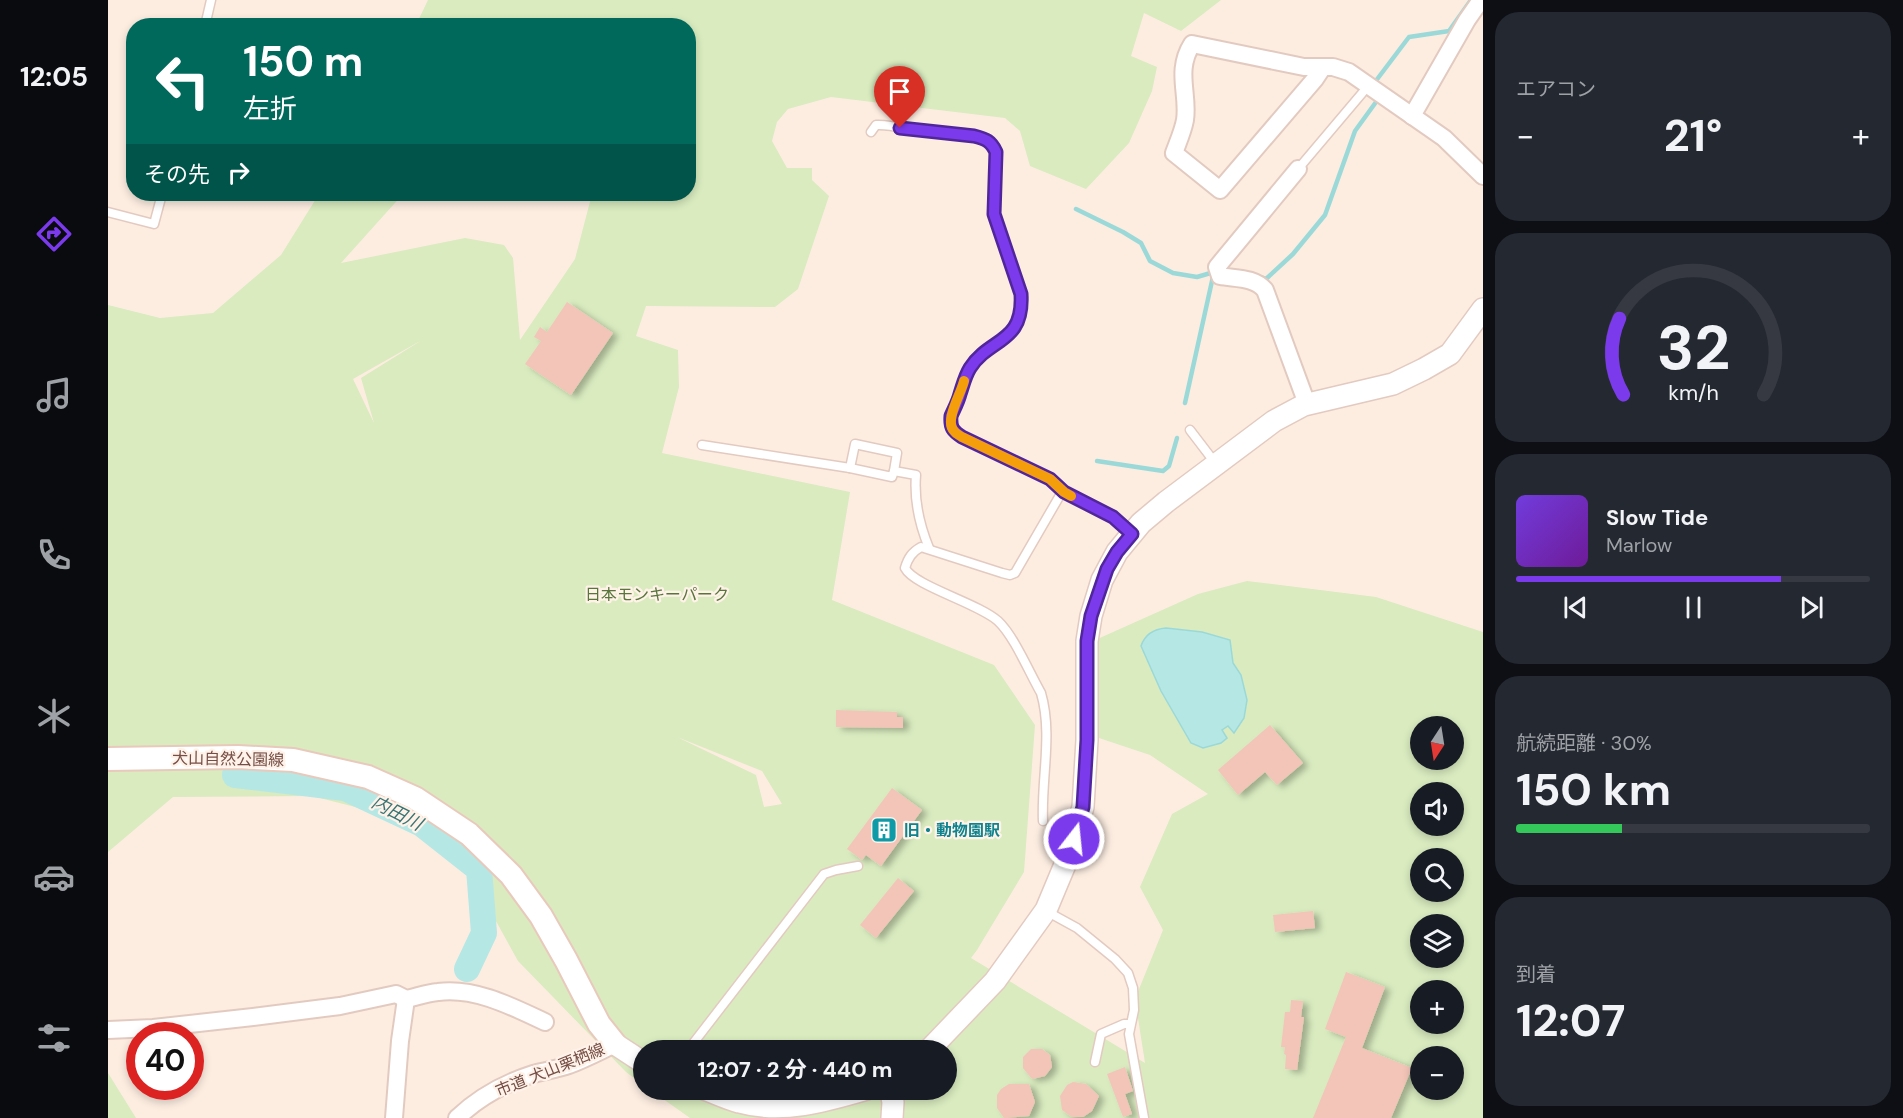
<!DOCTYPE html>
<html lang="ja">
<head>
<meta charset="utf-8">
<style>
  body { margin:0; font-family:"DM Sans","Noto Sans JP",sans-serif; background:#242831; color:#f1f3f6; height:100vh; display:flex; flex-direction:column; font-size:22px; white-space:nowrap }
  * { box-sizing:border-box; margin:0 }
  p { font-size:20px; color:#9ea1a6 }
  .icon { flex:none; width:33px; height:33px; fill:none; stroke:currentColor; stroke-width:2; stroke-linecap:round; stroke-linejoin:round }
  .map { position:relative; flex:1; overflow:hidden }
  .drawer { display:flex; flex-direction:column; gap:12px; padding:12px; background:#0d0f14; width:420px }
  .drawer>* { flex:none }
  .hud { position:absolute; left:18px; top:18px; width:570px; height:183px; border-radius:24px; box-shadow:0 3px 9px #0003; background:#00695c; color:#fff; overflow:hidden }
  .needle { width:39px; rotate:192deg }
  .buttons { position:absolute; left:1302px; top:716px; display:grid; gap:12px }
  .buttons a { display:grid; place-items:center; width:54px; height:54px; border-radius:50%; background:#171b24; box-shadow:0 3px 9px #0003; font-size:30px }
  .speed { position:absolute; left:18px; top:1022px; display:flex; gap:12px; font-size:30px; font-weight:700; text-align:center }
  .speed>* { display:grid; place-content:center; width:78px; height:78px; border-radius:50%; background:#171b24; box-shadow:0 3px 9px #0003; line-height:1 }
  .speed .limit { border:9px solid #d22; background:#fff; color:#111 }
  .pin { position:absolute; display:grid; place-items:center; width:51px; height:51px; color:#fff; margin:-62px -26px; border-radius:50% 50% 50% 0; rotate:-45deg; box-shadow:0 0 6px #0007 }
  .pin .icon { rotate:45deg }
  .me { position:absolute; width:66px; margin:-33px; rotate:16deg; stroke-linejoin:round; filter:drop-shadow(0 0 4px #0008) }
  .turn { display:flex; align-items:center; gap:21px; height:126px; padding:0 18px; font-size:27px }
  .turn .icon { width:78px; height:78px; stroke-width:2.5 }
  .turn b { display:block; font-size:42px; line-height:51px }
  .then { display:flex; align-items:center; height:57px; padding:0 18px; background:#0003; gap:12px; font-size:22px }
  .big { font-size:45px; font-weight:700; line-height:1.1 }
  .drawer .card { flex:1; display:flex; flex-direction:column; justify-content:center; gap:9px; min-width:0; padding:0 21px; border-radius:24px; background:#242831 }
  .drawer .dial { align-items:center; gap:0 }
  .dial svg { height:156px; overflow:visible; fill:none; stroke:#363941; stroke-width:7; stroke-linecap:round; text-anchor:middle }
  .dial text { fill:#f1f3f6; stroke:none }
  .song { display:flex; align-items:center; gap:18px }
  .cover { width:72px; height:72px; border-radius:9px; background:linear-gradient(135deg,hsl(260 70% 55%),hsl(280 70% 35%)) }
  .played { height:6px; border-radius:3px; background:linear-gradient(90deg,#7c3aed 75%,#363941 75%) }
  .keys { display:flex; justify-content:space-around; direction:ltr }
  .heat { display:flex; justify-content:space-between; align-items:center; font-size:33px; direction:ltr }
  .charge { height:9px; border-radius:4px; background:linear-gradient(90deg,#34c759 30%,#363941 0) }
  .trip { position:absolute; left:525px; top:1040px; width:324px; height:60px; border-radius:30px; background:#171b24; box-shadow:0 3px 9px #0003; font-weight:700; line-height:60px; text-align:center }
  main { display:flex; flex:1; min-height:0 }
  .tabs { display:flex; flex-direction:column; width:108px; justify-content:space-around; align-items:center; background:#090b0e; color:#9ea1a6 }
  .tabs .icon { width:42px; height:42px }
  .tabs .active { color:#7c3aed }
  .tabs b { font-size:27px; color:#f1f3f6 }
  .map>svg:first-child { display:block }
  .green { fill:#d9ebbf; fill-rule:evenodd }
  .water { fill:#b5e7e5; stroke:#9bd9d8; stroke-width:1.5 }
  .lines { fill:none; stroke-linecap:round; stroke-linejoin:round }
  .stream { stroke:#9bd9d8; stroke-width:4.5 }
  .river { stroke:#b5e7e5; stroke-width:26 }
  .building { fill:#f3c5b8; filter:url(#shadow) }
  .service-casing { stroke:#e3cac0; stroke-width:11 }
  .minor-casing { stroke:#e3cac0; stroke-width:20 }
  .tertiary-casing { stroke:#e3cac0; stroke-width:24 }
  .secondary-casing { stroke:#e9c9bc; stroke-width:26 }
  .service { stroke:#fff; stroke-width:8 }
  .minor { stroke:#fff; stroke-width:16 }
  .tertiary { stroke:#fff; stroke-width:21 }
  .secondary { stroke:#fff; stroke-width:22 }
  .route-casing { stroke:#51269a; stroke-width:15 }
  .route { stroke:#7c3aed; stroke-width:10 }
  .slow { stroke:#f59e0b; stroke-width:10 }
  .labels { text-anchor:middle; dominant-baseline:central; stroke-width:4.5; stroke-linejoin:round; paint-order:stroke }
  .park-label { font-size:16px; fill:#58753c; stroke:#fff2e8 }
  .street-label { font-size:16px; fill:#754f47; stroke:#fff2e8 }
  .culture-label { font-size:16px; font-weight:bold; fill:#0d838f; stroke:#fff2e8; text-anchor:start }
  .water-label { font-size:18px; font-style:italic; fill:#387474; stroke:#fff2e8 }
</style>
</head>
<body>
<main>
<nav class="tabs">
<b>12:05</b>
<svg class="icon active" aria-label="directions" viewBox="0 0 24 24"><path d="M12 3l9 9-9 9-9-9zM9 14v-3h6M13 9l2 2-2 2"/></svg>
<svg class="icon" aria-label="music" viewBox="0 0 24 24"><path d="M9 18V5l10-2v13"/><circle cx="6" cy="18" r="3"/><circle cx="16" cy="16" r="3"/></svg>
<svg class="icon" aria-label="phone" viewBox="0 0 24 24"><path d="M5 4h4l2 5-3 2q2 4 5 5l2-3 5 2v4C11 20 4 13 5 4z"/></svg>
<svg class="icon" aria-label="climate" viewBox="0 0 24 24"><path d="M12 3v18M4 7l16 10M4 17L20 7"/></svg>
<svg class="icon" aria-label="car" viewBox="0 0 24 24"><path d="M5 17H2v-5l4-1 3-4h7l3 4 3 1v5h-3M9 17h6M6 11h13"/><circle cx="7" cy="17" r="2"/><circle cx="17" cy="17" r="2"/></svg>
<svg class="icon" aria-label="filters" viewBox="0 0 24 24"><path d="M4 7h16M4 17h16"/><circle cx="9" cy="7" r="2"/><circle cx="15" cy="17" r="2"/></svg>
</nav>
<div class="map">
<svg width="1375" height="1118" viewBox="0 0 1375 1118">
  <defs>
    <filter id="shadow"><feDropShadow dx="5.5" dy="3" stdDeviation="3" flood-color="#0004"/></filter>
  </defs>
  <rect width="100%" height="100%" fill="#fdede1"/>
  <g class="green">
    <path d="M320,0H1113L1073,31L1036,13L1023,56L1049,67L1044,91L1021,143L978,189L922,166L912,131L897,118L723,97L680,109L669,122L664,141L679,168H704V180L721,196L690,289L667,307L538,306L528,336L570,350L571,387L554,453L742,492L724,600L886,665L927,725L916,872L869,950L863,958L1037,1063L1027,999L1055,930L1032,887L1064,814L1100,794L1042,755L982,735L985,641L1090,594L1139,581L1268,597L1375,632V1118H582L541,1089H838V1050H536L535,1085L518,1072L410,961L352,856L310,823L204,796L65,797L0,852V305L52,318L105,313L173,255L211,194H295L233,263L357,238L396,245L405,258L412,340L467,259L484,194H580V26L308,25ZM314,340L253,378L266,423L245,379ZM1312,726H1346V759H1312ZM569,737L654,771L674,804L656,807L648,775ZM1312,792H1346V825H1312ZM1312,858H1346V891H1312ZM1312,924H1346V957H1312ZM1312,990H1346V1023H1312ZM1312,1056H1346V1089H1312Z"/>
    <path d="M0,1073L28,1118H0Z"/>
  </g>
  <path class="water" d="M1058,628L1094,632L1122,640L1125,663L1133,675L1139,700L1136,718L1126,733L1120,726L1114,730L1119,738L1113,743L1095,748L1083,743L1053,691L1033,646C1037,634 1046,629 1058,628Z"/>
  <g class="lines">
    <g class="stream">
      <path d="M1267,82L1301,37L1341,31L1363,0"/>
      <path d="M968,209L1015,232L1033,243L1042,261L1065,273L1089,277L1106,272L1077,403"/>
      <path d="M1152,277L1158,279L1185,254L1217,215L1247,131L1268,102"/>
      <path d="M989,461L1055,471L1061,466L1069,438"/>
    </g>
    <path class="river" d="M127,775L237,788L314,824L371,869L376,933L359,969"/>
  </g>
  <g class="building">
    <path d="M459,302L505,333L463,395L417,364L433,341L426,337L432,327L439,332Z"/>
    <path d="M728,710L789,712V717H795V728L728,727Z"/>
    <path d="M1162,725L1195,763L1169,785L1157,772L1130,795L1110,770Z"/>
    <path d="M784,788L814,810L773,866L758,855L754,860L739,849Z"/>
    <path d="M790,878L806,891L768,938L752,925Z"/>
    <path d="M1205,911L1207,928L1167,932L1165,915Z"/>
    <path d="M1238,972L1277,987L1254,1048L1304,1068L1283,1118H1205L1238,1037L1217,1029Z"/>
    <path d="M1183,1000L1195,1001L1193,1017H1196L1189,1070L1177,1069L1178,1055L1176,1054L1177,1047H1173L1177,1012H1182Z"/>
    <path d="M923,1049H934L942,1055L944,1067L937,1076L924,1079L915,1068V1057Z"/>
    <path d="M1017,1067L1025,1091L1017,1094L1024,1114L1015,1117L999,1074Z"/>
    <path d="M965,1082L978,1084L991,1096L984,1111L975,1117H964L954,1110L952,1096L959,1085Z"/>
    <path d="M901,1084H921L927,1102L921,1116L896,1118L889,1108V1095L893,1089Z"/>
  </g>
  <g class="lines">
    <defs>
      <g id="service">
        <path d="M97,26L103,0"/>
        <path d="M763,132L768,125C783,124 796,129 810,131C830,133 858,131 877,138C884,141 886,146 888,152L886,214L913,294C916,344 882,337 862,368C857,376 855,385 852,394C850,402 846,409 843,416C842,428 845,431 854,437L942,479L956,492L1005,517L1024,534"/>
        <path d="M1190,169L1261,85"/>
        <path d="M0,212L46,224L54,194"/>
        <path d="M1082,430L1108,464"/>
        <path d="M594,445L742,468L747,444L789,453L786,471L808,475C806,499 812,526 821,548"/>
        <path d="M742,468L784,477L786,471"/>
        <path d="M935,821C933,779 945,734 933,693C921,672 906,636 890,621C870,603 806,586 797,568C800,558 804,552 813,547L894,573L902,575L907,573L951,497L956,492"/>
        <path d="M938,911L969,928L1007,959L1020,973L1025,988L1026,1010L1021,1034L1036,1118"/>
        <path d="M580,1050L716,874L728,870L750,866"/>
        <path d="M987,1062L993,1034L1016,1024H1022"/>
      </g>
      <g id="minor">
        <path d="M1215,67L1207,79L1112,190L1066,153C1070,142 1075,131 1077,120C1081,94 1067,71 1084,44L1196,67H1225L1241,72L1336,138L1375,176"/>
        <path d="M1304,116L1359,20L1373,0"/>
        <path d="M1190,169L1109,267L1112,276C1128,279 1146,277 1157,290L1199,404"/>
        <path d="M0,1030L45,1028L145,1017L232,1006L288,994L298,999C308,997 319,993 330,992C367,987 405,1007 437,1022"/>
        <path d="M286,1118L292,1041L298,999"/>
        <path d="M349,1118C370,1098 397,1083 425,1074C437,1071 449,1069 461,1065C477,1059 492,1051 507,1044"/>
      </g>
      <g id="tertiary">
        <path d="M507,1044L536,1063"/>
        <path d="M821,1050L887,981L938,910L961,855L975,807L979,740V641L983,616L994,580L1009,552L1033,523L1058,502L1166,421L1196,405L1285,384L1316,369L1342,354L1375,309"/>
        <path d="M596,1089C607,1093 619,1099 631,1102C674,1114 718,1101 759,1089"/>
        <path d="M782,1089L785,1102L784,1118"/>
      </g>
      <path id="secondary" d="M0,759L130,757L185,760L260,777L307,798L361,834L403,875L433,916L458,960L491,1024L507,1044"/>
    </defs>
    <use href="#service" class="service-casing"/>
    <use href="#minor" class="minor-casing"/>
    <use href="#tertiary" class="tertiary-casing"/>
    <use href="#secondary" class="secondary-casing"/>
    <use href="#service" class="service"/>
    <use href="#minor" class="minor"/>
    <use href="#tertiary" class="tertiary"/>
    <use href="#secondary" class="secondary"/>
  </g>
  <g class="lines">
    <defs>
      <path id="route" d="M792,128L866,136C878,139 883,141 888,152L886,214L913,294C916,344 882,337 862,368C857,376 855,385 852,394C850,402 846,409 843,416C842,428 845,431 854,437L942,479L956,492L1005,517L1024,534L1009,552L999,569L983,616L979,641V740L975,807L966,839"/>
    </defs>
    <use href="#route" class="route-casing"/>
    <use href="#route" class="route"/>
    <path class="slow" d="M856,381C853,394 836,421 846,431C848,434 851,435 854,437L942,479L956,492L963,496"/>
  </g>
  <defs>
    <symbol id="building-square" viewBox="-11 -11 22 22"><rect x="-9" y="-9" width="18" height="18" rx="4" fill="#0f9aa8" stroke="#fff2e8"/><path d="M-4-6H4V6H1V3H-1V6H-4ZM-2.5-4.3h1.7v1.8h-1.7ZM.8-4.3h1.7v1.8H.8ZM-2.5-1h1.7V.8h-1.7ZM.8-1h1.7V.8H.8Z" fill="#fff"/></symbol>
  </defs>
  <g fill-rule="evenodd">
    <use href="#building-square" x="761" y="815" width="30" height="30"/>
  </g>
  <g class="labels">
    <g class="park-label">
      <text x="549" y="594">日本モンキーパーク</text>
    </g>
    <g class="street-label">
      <text transform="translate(120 759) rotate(1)">犬山自然公園線</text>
      <text transform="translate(442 1070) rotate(-22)">市道 犬山栗栖線</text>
    </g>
    <g class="culture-label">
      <text x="796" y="830">旧・動物園駅</text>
    </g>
    <g class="water-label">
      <text transform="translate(289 813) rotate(27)">内田川</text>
    </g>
  </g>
</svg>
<div class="buttons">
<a><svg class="needle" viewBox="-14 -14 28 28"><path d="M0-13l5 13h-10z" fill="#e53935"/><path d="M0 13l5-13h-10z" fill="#9ea1a6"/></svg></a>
<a><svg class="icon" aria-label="sound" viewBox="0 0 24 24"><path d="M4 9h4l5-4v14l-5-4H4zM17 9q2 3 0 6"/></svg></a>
<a><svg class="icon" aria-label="search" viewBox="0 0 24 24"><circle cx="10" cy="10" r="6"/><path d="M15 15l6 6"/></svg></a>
<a><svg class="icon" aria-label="layers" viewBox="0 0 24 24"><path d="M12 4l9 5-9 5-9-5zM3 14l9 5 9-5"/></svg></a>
<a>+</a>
<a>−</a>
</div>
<div class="speed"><div class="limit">40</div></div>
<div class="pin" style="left:792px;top:128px;background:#d93025"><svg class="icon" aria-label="arrive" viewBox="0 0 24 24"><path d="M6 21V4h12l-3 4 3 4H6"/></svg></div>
<svg class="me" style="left:966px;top:839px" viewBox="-20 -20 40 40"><circle r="17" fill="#7c3aed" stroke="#fff" stroke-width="3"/><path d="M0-11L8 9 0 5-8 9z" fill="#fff"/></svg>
<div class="trip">12:07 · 2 分 · 440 m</div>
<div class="hud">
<div class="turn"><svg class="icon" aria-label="left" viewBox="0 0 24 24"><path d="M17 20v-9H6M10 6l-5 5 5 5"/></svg><div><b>150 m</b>左折</div></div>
<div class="then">その先<svg class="icon" aria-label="right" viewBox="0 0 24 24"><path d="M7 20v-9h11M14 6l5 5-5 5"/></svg></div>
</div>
</div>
<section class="drawer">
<div class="card"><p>エアコン</p>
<div class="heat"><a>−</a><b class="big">21°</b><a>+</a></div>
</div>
<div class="card dial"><svg viewBox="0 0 100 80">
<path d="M14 69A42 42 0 1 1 86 69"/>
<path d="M14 69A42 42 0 0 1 12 30" stroke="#7c3aed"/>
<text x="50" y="56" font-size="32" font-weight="700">32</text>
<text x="50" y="72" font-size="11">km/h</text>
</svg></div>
<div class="card">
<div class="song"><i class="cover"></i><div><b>Slow Tide</b><p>Marlow</p></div></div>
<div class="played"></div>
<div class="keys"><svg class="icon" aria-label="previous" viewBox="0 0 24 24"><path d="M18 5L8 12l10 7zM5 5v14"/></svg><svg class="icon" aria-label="pause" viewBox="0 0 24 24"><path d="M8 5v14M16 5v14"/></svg><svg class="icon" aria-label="next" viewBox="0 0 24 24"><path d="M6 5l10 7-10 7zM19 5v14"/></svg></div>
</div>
<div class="card"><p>航続距離 · 30%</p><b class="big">150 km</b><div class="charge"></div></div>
<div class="card"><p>到着</p><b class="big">12:07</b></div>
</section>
</main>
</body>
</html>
